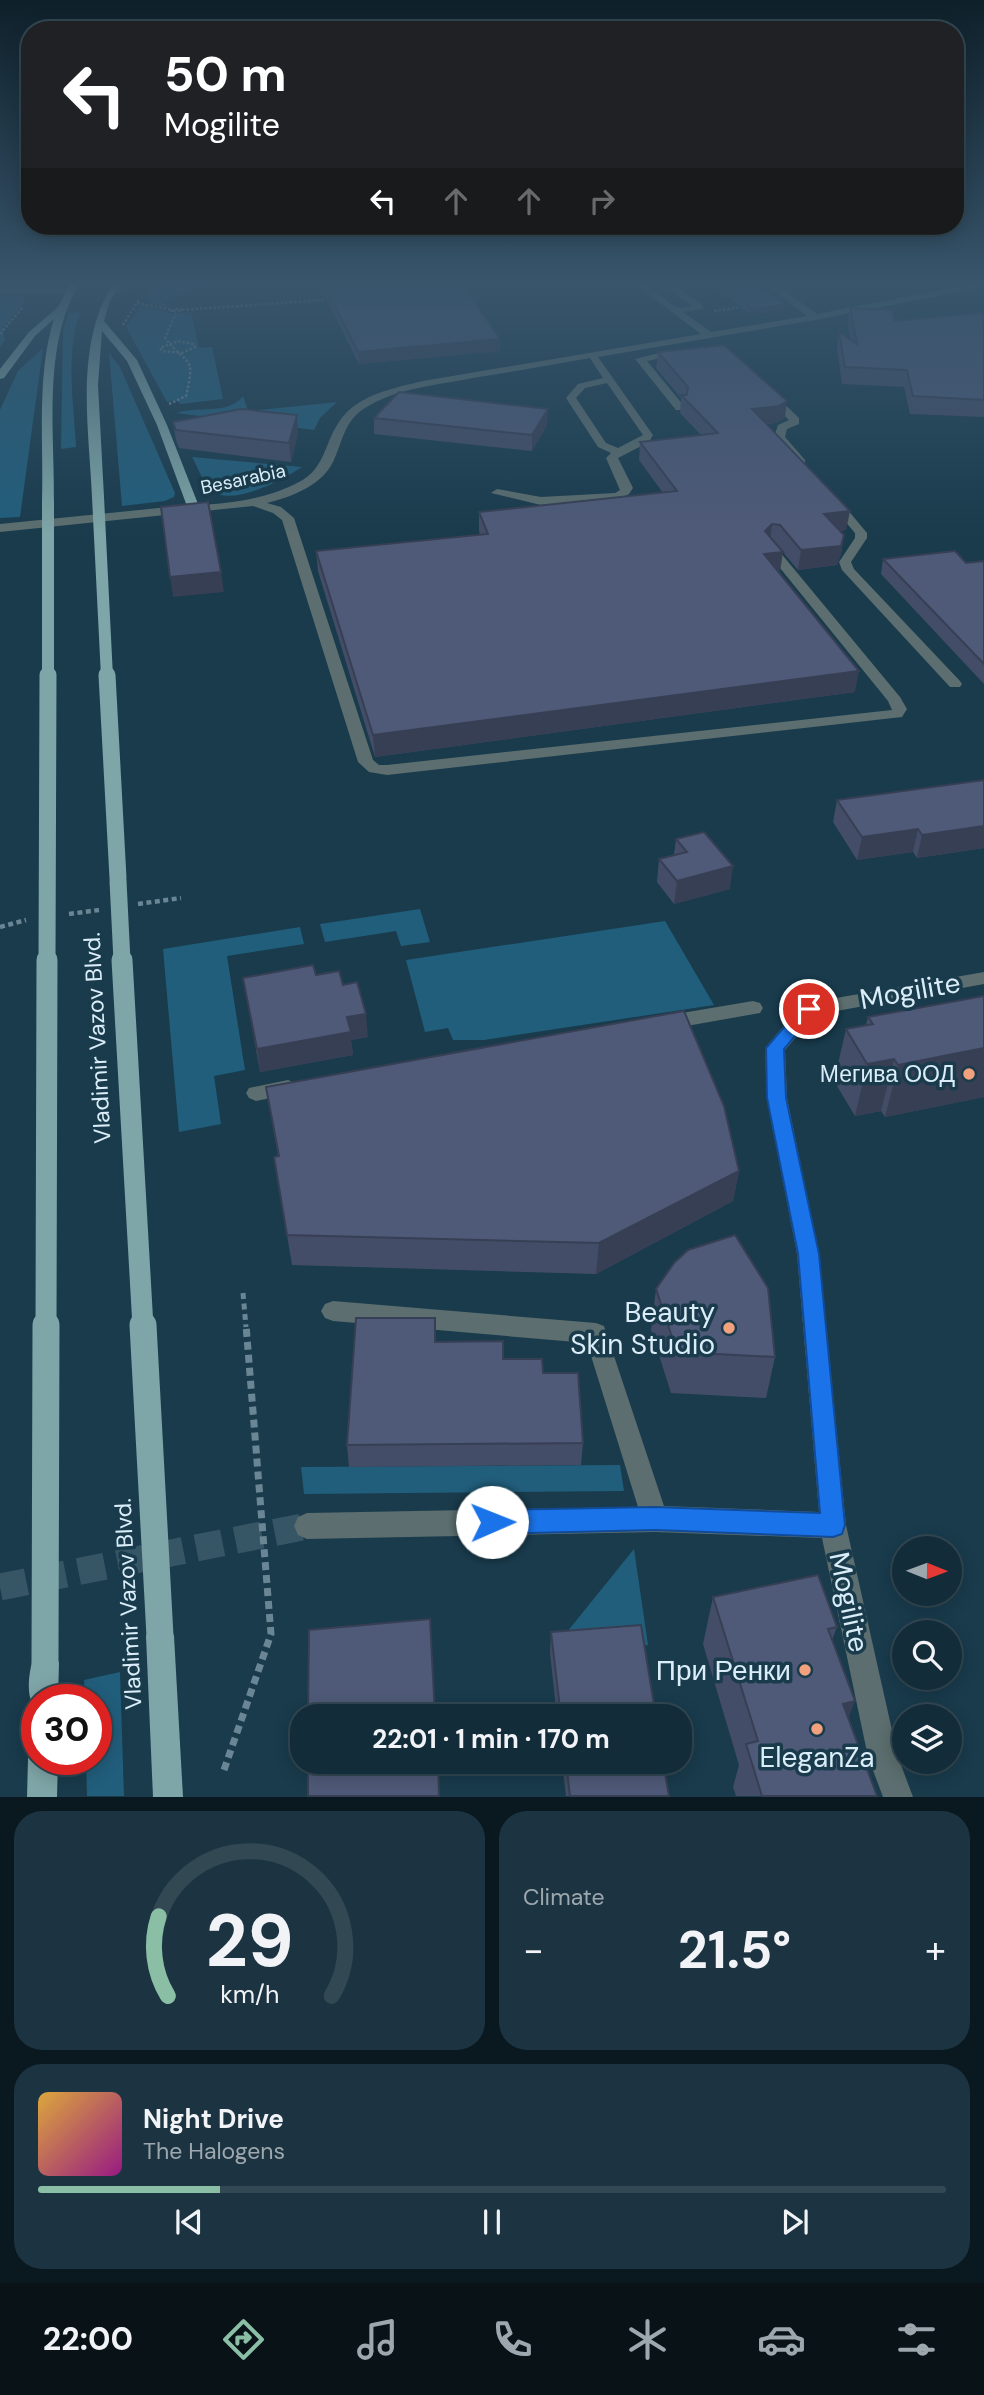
<!DOCTYPE html>
<html lang="en">
<head>
<meta charset="utf-8">
<style>
  body { margin:0; font-family:"DM Sans",sans-serif; background:#1c3441; color:#f1f3f6; height:100vh; display:flex; flex-direction:column; font-size:26px; white-space:nowrap }
  * { box-sizing:border-box; margin:0 }
  p { font-size:23px; color:#9da7ae }
  .icon { flex:none; width:38px; height:38px; fill:none; stroke:currentColor; stroke-width:2; stroke-linecap:round; stroke-linejoin:round }
  .map { position:relative; height:1797px; overflow:hidden }
  .details { display:flex; flex-direction:column; gap:14px; padding:14px; background:#0a181f; flex:1 }
  .details>* { flex:none }
  .top-card { position:absolute; left:21px; top:21px; width:943px; height:214px; border-radius:28px; box-shadow:0 4px 18px #0003,0 0 0 2px #324853; background:#202124; color:#fff; overflow:hidden }
  .needle { width:46px; rotate:91deg }
  .tools { position:absolute; left:892px; top:1536px; display:grid; gap:14px }
  .tools a { display:grid; place-items:center; width:70px; height:70px; border-radius:50%; background:#132c39; box-shadow:0 4px 18px #0003,0 0 0 2px #324853; font-size:35px }
  .speed { position:absolute; left:21px; top:1684px; display:flex; gap:14px; font-size:35px; font-weight:700; text-align:center }
  .speed>* { display:grid; place-content:center; width:91px; height:91px; border-radius:50%; background:#132c39; box-shadow:0 4px 18px #0003,0 0 0 2px #324853; line-height:1 }
  .speed .limit { border:10px solid #d22; background:#fff; color:#111 }
  .pin { position:absolute; display:grid; place-items:center; width:60px; height:60px; color:#fff; margin:-30px; border:4px solid #fff; border-radius:50%; box-shadow:0 2px 7px #0007 }
  .me { position:absolute; width:77px; margin:-38px; rotate:89deg; stroke-linejoin:round; filter:drop-shadow(0 0 5px #0008) }
  .turn { display:flex; align-items:center; gap:24px; height:147px; padding:0 28px; font-size:32px }
  .turn .icon { width:91px; height:91px; stroke-width:2.5 }
  .turn b { display:block; font-size:49px; line-height:60px }
  .lanes { display:flex; align-items:center; height:66px; padding:0 28px; background:#0003; justify-content:center; gap:35px; direction:ltr }
  .lanes .off { opacity:.35 }
  .big { font-size:52px; font-weight:700; line-height:1.1 }
  .details .card { flex:1; display:flex; flex-direction:column; justify-content:center; gap:10px; min-width:0; padding:0 24px; border-radius:28px; background:#1c3441 }
  .details .dial { align-items:center; gap:0 }
  .dial svg { height:182px; overflow:visible; fill:none; stroke:#324853; stroke-width:7; stroke-linecap:round; text-anchor:middle }
  .dial text { fill:#f1f3f6; stroke:none }
  .song { display:flex; align-items:center; gap:21px }
  .cover { width:84px; height:84px; border-radius:10px; background:linear-gradient(135deg,hsl(40 70% 55%),hsl(310 70% 35%)) }
  .played { height:7px; border-radius:4px; background:linear-gradient(90deg,#8abfa5 20%,#324853 20%) }
  .keys { display:flex; justify-content:space-around; direction:ltr }
  .heat { display:flex; justify-content:space-between; align-items:center; font-size:38px; direction:ltr }
  .details .tiles { flex:1; display:grid; gap:14px; grid-template-columns:1fr 1fr }
  .card:last-child { grid-column:span 2 }
  .trip { position:absolute; left:290px; top:1704px; width:402px; height:70px; border-radius:28px; background:#132c39; box-shadow:0 4px 18px #0003,0 0 0 2px #324853; font-weight:700; line-height:70px; text-align:center }
  .tab-bar { display:flex; height:112px; justify-content:space-around; align-items:center; background:#081217; color:#9da7ae }
  .tab-bar .icon { width:49px; height:49px }
  .tab-bar .current { color:#8abfa5 }
  .tab-bar b { font-size:32px; color:#f1f3f6 }
  .map>svg:first-child { display:block }
  .green { fill:#215e7c }
  .lines { fill:none; stroke-linecap:round; stroke-linejoin:round }
  .minor-tunnel { stroke:#365666; stroke-width:27; stroke-dasharray:27 13; stroke-linecap:butt }
  .path-far3 { stroke:#6a8694; stroke-width:2.5; stroke-dasharray:2.5 2; stroke-linecap:butt }
  .path-far2 { stroke:#6a8694; stroke-width:4.5; stroke-dasharray:5 3.5; stroke-linecap:butt }
  .path-far1 { stroke:#6a8694; stroke-width:5; stroke-dasharray:6 4.5; stroke-linecap:butt }
  .path { stroke:#6a8694; stroke-width:7; stroke-dasharray:8 5; stroke-linecap:butt }
  .minor { fill:#5c6e6f; fill-rule:evenodd }
  .major { fill:#7ea5a7; fill-rule:evenodd }
  .major-bridge-far3 { stroke:#7ea5a7; stroke-width:12 }
  .major-bridge-far2 { stroke:#7ea5a7; stroke-width:17 }
  .major-bridge-far1 { stroke:#7ea5a7; stroke-width:21 }
  .major-bridge { stroke:#7ea5a7; stroke-width:27 }
  .wall { fill:#444d67 }
  .shaded-wall { fill:#373f54 }
  .building { fill:#4f5a78; stroke:#373f54; stroke-width:2 }
  .route { fill:#1a73e8; stroke:#114b97; stroke-width:2 }
  .poi-dot { fill:#f1a17d; stroke:#193b4c; stroke-width:2.5 }
  .labels { text-anchor:middle; dominant-baseline:central; stroke-width:7; stroke-linejoin:round; paint-order:stroke }
  .far-street-label { font-size:19px; fill:#daedf8; stroke:#193b4c }
  .street-label { font-size:23px; fill:#daedf8; stroke:#193b4c }
  .poi-label { font-size:23px; fill:#daedf8; stroke:#193b4c; text-anchor:end }
  .near-street-label { font-size:28px; fill:#daedf8; stroke:#193b4c }
  .near-poi-label { font-size:28px; fill:#daedf8; stroke:#193b4c; text-anchor:end }
</style>
</head>
<body>
<div class="map">
<svg width="984" height="1797" viewBox="0 0 984 1797">
  <rect width="100%" height="100%" fill="#193b4c"/>
  <g class="green">
    <path d="M197,282H252L202,285L164,302L170,308L145,300L155,285Z"/>
    <path d="M17,295L26,299L3,328L5,340L0,347V296Z"/>
    <path d="M141,305L173,314L191,312L199,348L212,347L223,399L181,404L175,400L167,402L126,327Z"/>
    <path d="M80,312C65,354 74,403 76,447L61,449L63,330L69,313Z"/>
    <path d="M43,348L20,517L0,518V410L18,371Z"/>
    <path d="M109,353L120,367L175,493L174,497L165,501L122,506Z"/>
    <path d="M243,396L248,411L337,402L320,418L314,430L176,413C197,406 229,415 243,396Z"/>
    <path d="M192,457L302,467C284,479 233,507 212,491C203,484 198,467 192,457Z"/>
    <path d="M420,909L430,942L401,946L396,931L325,942L320,924Z"/>
    <path d="M665,921L714,1005L484,1040H453L448,1028L425,1032L406,960Z"/>
    <path d="M300,927L304,944L227,956L245,1070L214,1076L221,1124L179,1132L163,949Z"/>
    <path d="M620,1465L624,1491L304,1494L301,1467Z"/>
    <path d="M634,1549L648,1645L550,1653Z"/>
    <path d="M120,1672L124,1796H87L86,1759H96V1699H85L84,1680Z"/>
  </g>
  <g class="lines">
    <path class="minor-tunnel" d="M0,1587L307,1526"/>
    <g class="path-far3">
      <path d="M137,303L173,310"/>
      <path d="M176,309H181L182,311H171Z"/>
      <path d="M182,310L323,300"/>
      <path d="M714,311L743,307"/>
      <path d="M123,325L139,300"/>
      <path d="M0,334L22,308"/>
      <path d="M178,341L193,344L195,347L182,353L162,351L160,348Z"/>
      <path d="M169,404L186,396C196,354 188,367 165,338L176,313"/>
    </g>
    <g class="path-far2">
      <path d="M138,904L181,898"/>
      <path d="M69,914L99,910"/>
      <path d="M0,927L26,920"/>
    </g>
    <path class="path-far1" d="M243,1293L246,1327"/>
    <path class="path" d="M224,1770L271,1634L246,1325"/>
    <g class="minor">
      <path d="M136,282H150L110,295L106,292Z"/>
      <path d="M632,282H642L677,308L692,306L659,282H669L703,305V309L683,312L711,332L807,316L763,282H773L817,314L981,282H984V287L815,320L598,357L653,435L649,442L618,458L633,488L629,494L618,500L541,505L491,493L497,489L541,497L615,493L620,490L606,458L611,453L598,447L566,398L578,384L603,378L590,358C551,365 512,372 473,378C438,385 396,388 365,408C344,421 343,441 333,462C321,486 291,497 267,503L281,507L294,518L373,760L379,765H387L892,710L888,701L767,552L765,549L771,545L775,546L900,697L907,709L902,717L387,775L369,772L358,762L282,520L273,513L253,506L0,532V524C53,519 106,513 159,508C207,504 256,505 299,482C325,469 324,444 339,422C356,395 394,388 423,381L701,334ZM607,383L643,435L618,448L606,443L576,398L585,388Z"/>
      <path d="M807,282H834L830,285Z"/>
      <path d="M0,288H68L72,291L68,294H0Z"/>
      <path d="M663,352L668,355L666,357L647,361L684,406V410H676L635,359Z"/>
      <path d="M764,392H772L799,418V424L787,429L785,437L805,460V464H797L774,437L778,425L789,420L764,396Z"/>
      <path d="M833,496L837,497L867,533V538L851,562L854,569L960,681L962,684L960,687H950L842,570L839,562L855,538V533L827,500Z"/>
      <path d="M984,972V984L815,1015L785,1050L787,1098L819,1254L846,1525L898,1757L913,1797H883L868,1757L822,1538L655,1532L307,1539L298,1535L294,1526L298,1517L307,1513L638,1507L587,1343L333,1321L325,1318L321,1311L325,1304L333,1301L596,1323L604,1326L664,1506L819,1512L797,1254L767,1098L765,1048L802,1004Z"/>
      <path d="M753,1001L760,1003L763,1008L760,1013L664,1030L657,1028L654,1023L657,1018L664,1016Z"/>
      <path d="M288,1080L295,1083L298,1088L295,1093L256,1101L249,1098L246,1093L249,1088Z"/>
    </g>
    <g class="major">
      <path d="M72,282H80C42,345 55,431 54,502L48,506L42,502C44,443 36,376 54,319L35,336L4,378L0,379V369L29,332L58,307Z"/>
      <path d="M114,282H122L110,301L104,321L137,360L167,425L200,509L198,512L188,509L157,425L127,361L102,331L98,385L104,497L98,501L92,497C89,427 74,344 114,282Z"/>
      <path d="M160,1622L170,1626L174,1636L183,1797H153L146,1636L150,1626Z"/>
      <path d="M45,1649L55,1653L59,1663L58,1699H37V1710C24,1699 29,1668 35,1653Z"/>
      <path d="M37,1747V1759H58L57,1797H27L28,1759L32,1748Z"/>
    </g>
    <g class="major-bridge-far3">
      <path d="M98,497L107,677"/>
      <path d="M48,677V502"/>
    </g>
    <g class="major-bridge-far2">
      <path d="M107,675L118,878"/>
      <path d="M118,881L122,961"/>
      <path d="M47,961L48,675"/>
    </g>
    <g class="major-bridge-far1">
      <path d="M122,960L143,1327"/>
      <path d="M46,1327L47,960"/>
    </g>
    <g class="major-bridge">
      <path d="M143,1325L160,1636"/>
      <path d="M45,1663L46,1325"/>
    </g>
  </g>
  <g class="wall">
    <path d="M707,282H753L785,305V311L750,314Z"/>
    <path d="M324,285H397L500,339V351L359,364L325,296Z"/>
    <path d="M850,308L895,321L984,314V417L910,414L904,387L842,384L837,348L839,332L850,340L848,323Z"/>
    <path d="M658,352L785,418L776,423L767,424L846,530L840,531L844,535L841,554L837,565L798,570L776,544L780,572H779L855,692L375,757L318,571L316,551L480,535L479,531V512L663,493L639,460L640,442L701,435L680,413L681,398L656,368Z"/>
    <path d="M374,418L547,425L532,451L374,434Z"/>
    <path d="M173,422L298,433L291,462L179,448L176,440Z"/>
    <path d="M883,559L966,563L984,561V684L881,574Z"/>
    <path d="M984,780V848L917,858L913,852L857,860L833,822L837,800Z"/>
    <path d="M676,839L730,889L674,904L657,882L659,859L674,855Z"/>
    <path d="M316,975L343,985L368,1037L351,1040L353,1055L260,1072L243,978Z"/>
    <path d="M984,996V1097L885,1117L881,1111L855,1116L834,1081L846,1029L866,1025L868,1017Z"/>
    <path d="M266,1087L739,1171L733,1201L596,1274L292,1265L274,1157L278,1156Z"/>
    <path d="M656,1289L775,1357L766,1398L671,1393L651,1330Z"/>
    <path d="M436,1342L503,1359L543,1373L583,1443L581,1465L349,1467L347,1445Z"/>
    <path d="M713,1597L837,1627L832,1640L849,1718L877,1796H736L733,1787L739,1765L703,1644Z"/>
    <path d="M551,1632L656,1717H557L550,1653Z"/>
    <path d="M562,1762H663L669,1796H566Z"/>
  </g>
  <g class="shaded-wall">
    <path d="M785,305V311L750,314L751,309Z"/>
    <path d="M500,339V351L359,364L358,352Z"/>
    <path d="M787,401L785,418L776,423L750,426L752,409Z"/>
    <path d="M548,409L547,425L532,451V435Z"/>
    <path d="M297,415L298,433L291,462L289,443Z"/>
    <path d="M850,511L846,530L821,533L824,514Z"/>
    <path d="M772,524L770,543L765,531Z"/>
    <path d="M844,535L841,554L837,565L798,570L801,550Z"/>
    <path d="M783,552L780,572L762,574L764,554Z"/>
    <path d="M221,572L224,592L173,597L170,577Z"/>
    <path d="M859,671L855,692L375,757L373,735Z"/>
    <path d="M984,826V848L917,858L922,835Z"/>
    <path d="M918,829L913,852L857,860L862,837Z"/>
    <path d="M733,866L730,889L674,904L677,881Z"/>
    <path d="M366,1014L368,1037L351,1040L353,1055L260,1072L257,1049L347,1017Z"/>
    <path d="M984,1048V1097L885,1117L898,1065Z"/>
    <path d="M894,1059L881,1111L855,1116L867,1064Z"/>
    <path d="M739,1171L733,1201L596,1274L599,1243Z"/>
    <path d="M855,1701L838,1746L843,1704Z"/>
  </g>
  <g class="building">
    <path d="M364,282H395L397,285L439,282H461L500,339L358,352L324,285Z"/>
    <path d="M715,282H753L785,305L751,309Z"/>
    <path d="M850,308L892,310L895,321L980,313L984,314V400L913,396L907,370L845,367L839,332L857,344Z"/>
    <path d="M724,345L787,401L779,406L752,409L850,511L824,514L844,535L841,546L801,550L780,525L772,524L765,531L783,552L764,554L859,671L373,735L316,551L488,534L479,512L677,491L640,442L718,433L681,395H687L688,387L658,352Z"/>
    <path d="M399,392L548,409L532,435L374,418Z"/>
    <path d="M241,409L297,415L289,443L176,430L173,422Z"/>
    <path d="M208,502L221,572L170,577L161,507Z"/>
    <path d="M955,551L966,563L984,561V664L883,559Z"/>
    <path d="M984,780V826L922,835L918,829L862,837L837,800Z"/>
    <path d="M704,832L733,866L677,881L659,859L687,852L676,839Z"/>
    <path d="M313,965L316,975L339,971L343,985L357,982L366,1014L347,1017L351,1032L257,1049L243,978Z"/>
    <path d="M984,996V1048L898,1065L894,1059L867,1064L846,1029L873,1024L868,1017Z"/>
    <path d="M684,1011L724,1106L739,1171L599,1243L287,1235L274,1157L279,1156L266,1087Z"/>
    <path d="M735,1235L768,1288L775,1357L677,1352L656,1289L674,1263L688,1250Z"/>
    <path d="M356,1318H435V1342L503,1341V1359H542L543,1373H578L583,1443L347,1445Z"/>
    <path d="M818,1575L837,1627L828,1629L855,1701L843,1704L877,1796H762L746,1744L758,1741L713,1597Z"/>
    <path d="M430,1619L435,1717H308L309,1630Z"/>
    <path d="M641,1625L656,1717H561L551,1632Z"/>
    <path d="M308,1762H438L439,1796H308Z"/>
    <path d="M566,1762H663L669,1796H570Z"/>
  </g>
  <linearGradient id="sky" x2="0" y2="1"><stop stop-color="#0e202a"/><stop offset="0.53" stop-color="#38556c"/><stop offset="1" stop-color="#38556c" stop-opacity="0"/></linearGradient>
  <rect width="984" height="534" fill="url(#sky)"/>
  <path class="route" d="M809,1003L818,1009L784,1049L786,1098L819,1254L845,1525L842,1534L833,1537L655,1530L492,1534L484,1530L480,1522L484,1514L492,1510L655,1507L820,1513L798,1254L767,1098L766,1048L803,1005Z"/>
  <g class="poi-dot">
    <circle cx="969" cy="1074" r="7"/>
    <circle cx="729" cy="1328" r="7"/>
    <circle cx="805" cy="1670" r="7"/>
    <circle cx="817" cy="1729" r="7"/>
  </g>
  <g class="labels">
    <g class="far-street-label">
      <text transform="translate(243 479) rotate(-12)">Besarabia</text>
    </g>
    <g class="street-label">
      <text transform="translate(97 1038) rotate(-93)">Vladimir Vazov Blvd.</text>
      <text transform="translate(128 1604) rotate(-93)">Vladimir Vazov Blvd.</text>
    </g>
    <g class="poi-label">
      <text x="955" y="1074">Мегива ООД</text>
    </g>
    <g class="near-street-label">
      <text transform="translate(910 991) rotate(-10)">Mogilite</text>
      <text transform="translate(849 1602) rotate(78)">Mogilite</text>
    </g>
    <g class="near-poi-label">
      <text x="715" y="1312">Beauty<tspan x="715" dy="32">Skin Studio</tspan></text>
      <text x="791" y="1670">При Ренки</text>
      <text x="817" y="1757" text-anchor="middle">EleganZa</text>
    </g>
  </g>
</svg>
<div class="tools">
<a><svg class="needle" viewBox="-14 -14 28 28"><path d="M0-13l5 13h-10z" fill="#e53935"/><path d="M0 13l5-13h-10z" fill="#9da7ae"/></svg></a>
<a><svg class="icon" aria-label="search" viewBox="0 0 24 24"><circle cx="10" cy="10" r="6"/><path d="M15 15l6 6"/></svg></a>
<a><svg class="icon" aria-label="layers" viewBox="0 0 24 24"><path d="M12 4l9 5-9 5-9-5zM3 14l9 5 9-5"/></svg></a>
</div>
<div class="speed"><div class="limit">30</div></div>
<div class="pin" style="left:809px;top:1009px;background:#d93025"><svg class="icon" aria-label="arrive" viewBox="0 0 24 24"><path d="M6 21V4h12l-3 4 3 4H6"/></svg></div>
<svg class="me" style="left:492px;top:1522px" viewBox="-20 -20 40 40"><circle r="19" fill="#fff"/><path d="M0-13L10 11 0 6-10 11z" fill="#1a73e8"/></svg>
<div class="trip">22:01 · 1 min · 170 m</div>
<div class="top-card">
<div class="turn"><svg class="icon" aria-label="left" viewBox="0 0 24 24"><path d="M17 20v-9H6M10 6l-5 5 5 5"/></svg><div><b>50 m</b>Mogilite</div></div>
<div class="lanes"><svg class="icon" aria-label="left" viewBox="0 0 24 24"><path d="M17 20v-9H6M10 6l-5 5 5 5"/></svg><svg class="icon off" aria-label="ahead" viewBox="0 0 24 24"><path d="M12 20V5M6 11l6-6 6 6"/></svg><svg class="icon off" aria-label="ahead" viewBox="0 0 24 24"><path d="M12 20V5M6 11l6-6 6 6"/></svg><svg class="icon off" aria-label="right" viewBox="0 0 24 24"><path d="M7 20v-9h11M14 6l5 5-5 5"/></svg></div>
</div>
</div>
<section class="details">
<div class="tiles">
<div class="card dial"><svg viewBox="0 0 100 80">
<path d="M14 69A42 42 0 1 1 86 69"/>
<path d="M14 69A42 42 0 0 1 10 34" stroke="#8abfa5"/>
<text x="50" y="56" font-size="32" font-weight="700">29</text>
<text x="50" y="72" font-size="11">km/h</text>
</svg></div>
<div class="card"><p>Climate</p>
<div class="heat"><a>−</a><b class="big">21.5°</b><a>+</a></div>
</div>
<div class="card">
<div class="song"><i class="cover"></i><div><b>Night Drive</b><p>The Halogens</p></div></div>
<div class="played"></div>
<div class="keys"><svg class="icon" aria-label="previous" viewBox="0 0 24 24"><path d="M18 5L8 12l10 7zM5 5v14"/></svg><svg class="icon" aria-label="pause" viewBox="0 0 24 24"><path d="M8 5v14M16 5v14"/></svg><svg class="icon" aria-label="next" viewBox="0 0 24 24"><path d="M6 5l10 7-10 7zM19 5v14"/></svg></div>
</div>
</div>
</section>
<nav class="tab-bar">
<b>22:00</b>
<svg class="icon current" aria-label="directions" viewBox="0 0 24 24"><path d="M12 3l9 9-9 9-9-9zM9 14v-3h6M13 9l2 2-2 2"/></svg>
<svg class="icon" aria-label="music" viewBox="0 0 24 24"><path d="M9 18V5l10-2v13"/><circle cx="6" cy="18" r="3"/><circle cx="16" cy="16" r="3"/></svg>
<svg class="icon" aria-label="phone" viewBox="0 0 24 24"><path d="M5 4h4l2 5-3 2q2 4 5 5l2-3 5 2v4C11 20 4 13 5 4z"/></svg>
<svg class="icon" aria-label="climate" viewBox="0 0 24 24"><path d="M12 3v18M4 7l16 10M4 17L20 7"/></svg>
<svg class="icon" aria-label="car" viewBox="0 0 24 24"><path d="M5 17H2v-5l4-1 3-4h7l3 4 3 1v5h-3M9 17h6M6 11h13"/><circle cx="7" cy="17" r="2"/><circle cx="17" cy="17" r="2"/></svg>
<svg class="icon" aria-label="filters" viewBox="0 0 24 24"><path d="M4 7h16M4 17h16"/><circle cx="9" cy="7" r="2"/><circle cx="15" cy="17" r="2"/></svg>
</nav>
</body>
</html>
